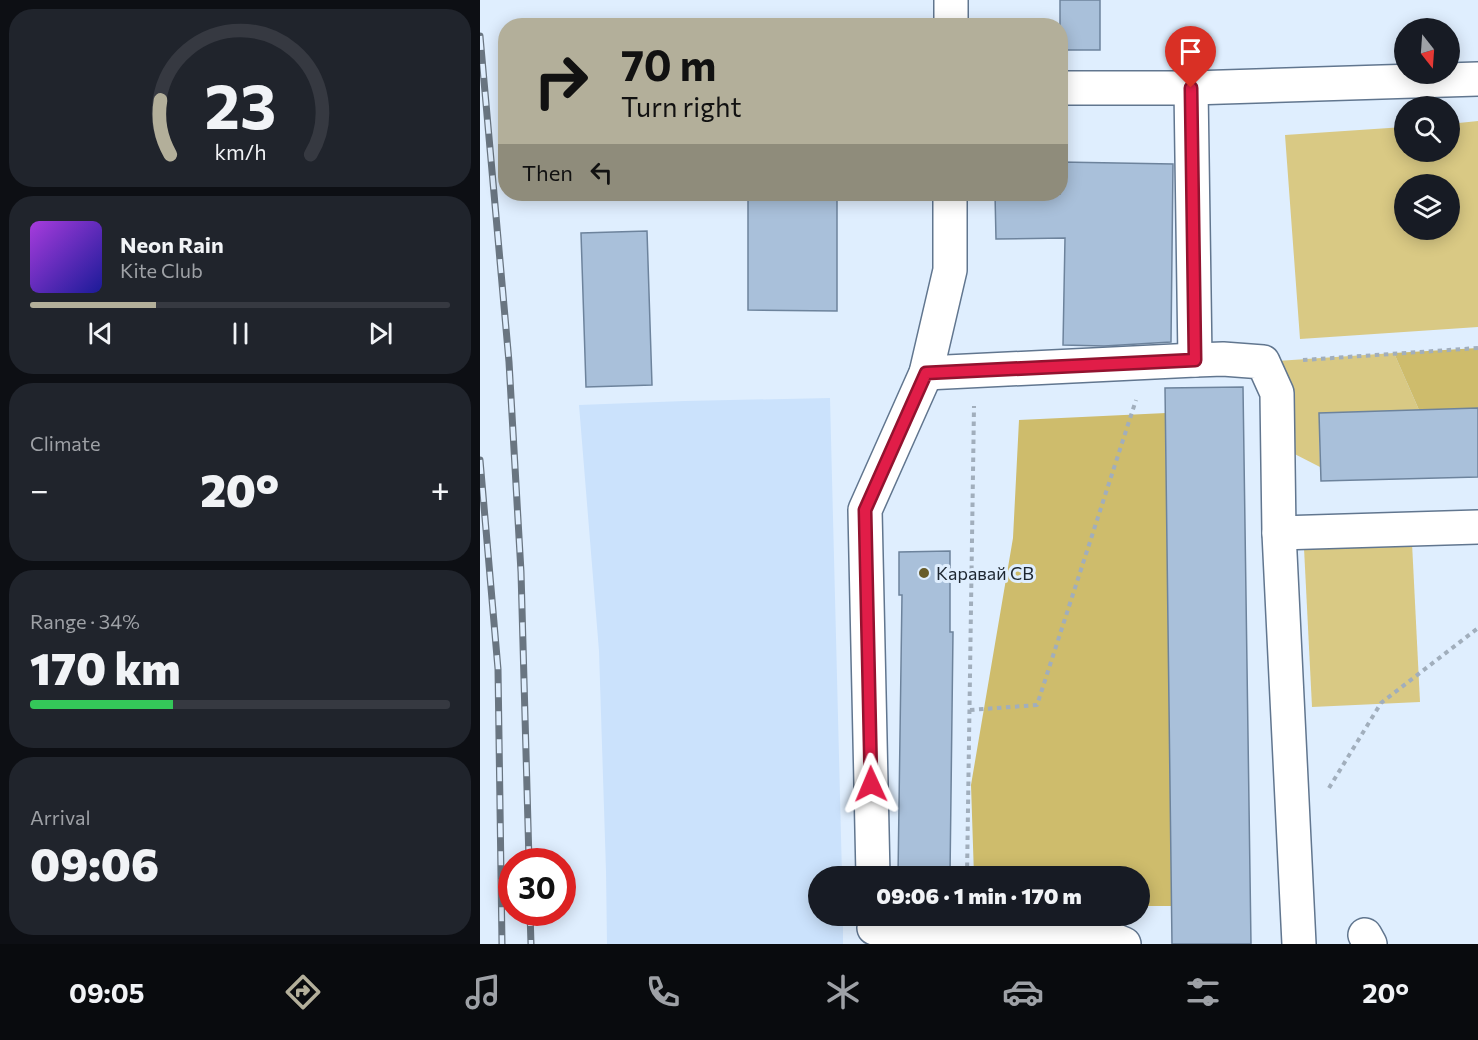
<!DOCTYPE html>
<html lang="en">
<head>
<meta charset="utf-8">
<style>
  body { margin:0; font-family:Commissioner,sans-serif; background:#20242c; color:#f1f3f6; height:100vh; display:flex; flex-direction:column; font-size:22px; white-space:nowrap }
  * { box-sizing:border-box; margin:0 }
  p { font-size:20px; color:#9ea1a6 }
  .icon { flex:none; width:33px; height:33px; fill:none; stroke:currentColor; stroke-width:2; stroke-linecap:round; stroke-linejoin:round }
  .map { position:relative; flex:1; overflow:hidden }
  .panel { display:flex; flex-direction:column; gap:9px; padding:9px; background:#0d0f14; width:480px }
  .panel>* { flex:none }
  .guide { position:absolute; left:18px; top:18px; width:570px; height:183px; border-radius:24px; box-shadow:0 3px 15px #0003; background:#b3af9a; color:#111; overflow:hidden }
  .needle { width:39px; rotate:163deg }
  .buttons { position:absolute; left:914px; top:18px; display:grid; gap:12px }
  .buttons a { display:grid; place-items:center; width:66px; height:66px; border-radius:50%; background:#171b24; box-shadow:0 3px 15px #0003; font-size:30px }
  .speed { position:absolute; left:18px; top:848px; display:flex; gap:12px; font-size:30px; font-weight:700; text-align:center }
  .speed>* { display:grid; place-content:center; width:78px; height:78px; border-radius:50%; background:#171b24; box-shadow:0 3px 15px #0003; line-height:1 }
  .speed .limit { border:9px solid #d22; background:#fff; color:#111 }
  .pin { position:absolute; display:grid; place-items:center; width:51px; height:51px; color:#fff; margin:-62px -26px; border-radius:50% 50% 50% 0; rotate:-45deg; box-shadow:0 0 6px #0007 }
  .pin .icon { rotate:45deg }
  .me { position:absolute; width:66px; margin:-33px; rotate:359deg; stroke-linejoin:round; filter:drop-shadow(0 0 4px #0008) }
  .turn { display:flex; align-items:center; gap:21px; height:126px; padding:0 24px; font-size:27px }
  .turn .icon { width:78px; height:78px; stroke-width:2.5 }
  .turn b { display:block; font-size:42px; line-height:51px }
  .then { display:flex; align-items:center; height:57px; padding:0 24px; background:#0003; gap:12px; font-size:22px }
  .big { font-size:45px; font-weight:800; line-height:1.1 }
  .panel .card { flex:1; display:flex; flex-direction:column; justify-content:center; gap:9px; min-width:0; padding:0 21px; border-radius:24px; background:#20242c }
  .panel .dial { align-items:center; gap:0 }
  .dial svg { height:156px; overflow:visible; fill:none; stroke:#363941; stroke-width:7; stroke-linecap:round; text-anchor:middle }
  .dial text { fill:#f1f3f6; stroke:none }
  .song { display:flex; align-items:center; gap:18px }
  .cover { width:72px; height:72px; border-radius:9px; background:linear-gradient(135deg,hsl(280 70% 55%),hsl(240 70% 35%)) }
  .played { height:6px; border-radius:3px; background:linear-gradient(90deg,#b3af9a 30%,#363941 30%) }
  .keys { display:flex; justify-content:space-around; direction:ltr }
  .heat { display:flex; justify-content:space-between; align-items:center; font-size:33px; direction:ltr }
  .charge { height:9px; border-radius:4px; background:linear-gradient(90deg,#34c759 34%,#363941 0) }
  .trip { position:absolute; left:328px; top:866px; width:342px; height:60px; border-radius:30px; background:#171b24; box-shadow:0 3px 15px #0003; font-weight:800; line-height:60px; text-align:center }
  .menu { display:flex; height:96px; justify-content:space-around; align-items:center; background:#090b0e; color:#9ea1a6 }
  .menu .icon { width:42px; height:42px }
  .menu .on { color:#b3af9a }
  .menu b { font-size:27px; color:#f1f3f6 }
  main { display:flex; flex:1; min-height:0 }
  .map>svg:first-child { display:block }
  .built { fill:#cbe2fc }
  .green { fill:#d9c984; fill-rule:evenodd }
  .forest { fill:#cebc6c }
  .building { fill:#a9c0da; stroke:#6d839c; stroke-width:1.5 }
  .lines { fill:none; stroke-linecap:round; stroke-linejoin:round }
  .minor-casing { stroke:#61768f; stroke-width:36 }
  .path { stroke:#a1aebc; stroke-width:4; stroke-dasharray:4.5 4.5; stroke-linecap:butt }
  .minor { stroke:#fff; stroke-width:33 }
  .rail-casing { stroke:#697581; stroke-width:7 }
  .rail { stroke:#dfeefe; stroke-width:4.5; stroke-dasharray:14; stroke-linecap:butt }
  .route-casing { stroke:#92132f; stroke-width:15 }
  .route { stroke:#e11d48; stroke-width:10 }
  .poi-dot { fill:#685c29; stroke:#dfeefe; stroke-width:2 }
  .labels { text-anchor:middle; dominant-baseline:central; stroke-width:6; stroke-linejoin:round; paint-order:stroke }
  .poi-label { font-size:18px; fill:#1e2731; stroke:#dfeefe; text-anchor:start }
</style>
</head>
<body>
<main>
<section class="panel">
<div class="card dial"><svg viewBox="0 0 100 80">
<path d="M14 69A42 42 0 1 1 86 69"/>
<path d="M14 69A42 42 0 0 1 9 41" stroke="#b3af9a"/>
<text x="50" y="56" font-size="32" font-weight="700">23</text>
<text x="50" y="72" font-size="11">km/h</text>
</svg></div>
<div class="card">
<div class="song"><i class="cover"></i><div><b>Neon Rain</b><p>Kite Club</p></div></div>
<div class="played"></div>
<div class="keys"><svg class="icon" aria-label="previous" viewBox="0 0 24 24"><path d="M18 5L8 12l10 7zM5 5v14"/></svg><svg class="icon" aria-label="pause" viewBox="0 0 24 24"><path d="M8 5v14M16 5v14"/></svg><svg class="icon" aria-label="next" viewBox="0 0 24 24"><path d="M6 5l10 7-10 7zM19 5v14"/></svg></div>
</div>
<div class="card"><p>Climate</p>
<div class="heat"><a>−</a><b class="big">20°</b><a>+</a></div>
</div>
<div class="card"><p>Range · 34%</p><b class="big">170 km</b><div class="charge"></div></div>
<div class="card"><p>Arrival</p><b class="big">09:06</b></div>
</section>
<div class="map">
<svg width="998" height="944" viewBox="0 0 998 944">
  <rect width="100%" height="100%" fill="#dfeefe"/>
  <path class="built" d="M350,398L362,876H339V915H363V944H127L126,871L119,651L99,405L205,401Z"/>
  <g class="green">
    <path d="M998,121V327L820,339L805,135L924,127V152H969V124ZM924,184H969V230H924Z"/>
    <path d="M914,353L939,410L839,413L840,467L797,445L783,362Z"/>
    <path d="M932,543L940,702L832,707L824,548Z"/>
  </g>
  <g class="forest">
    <path d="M998,348V408L939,410L914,353Z"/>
    <path d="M686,413L692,906H660V876H494L491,785L533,538L539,420Z"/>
  </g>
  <g class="building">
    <rect x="580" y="0" width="40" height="50"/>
    <path d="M580,162L693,164L691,342L624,346L583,345L585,238L516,239L515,194H580Z"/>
    <path d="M268,194H357V311L268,310Z"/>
    <path d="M167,231L172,385L106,387L101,233Z"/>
    <path d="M763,387L771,944H692L685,388Z"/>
    <path d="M998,408V477L841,481L839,413Z"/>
    <path d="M470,551V632H473L470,876H418L422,595H419V552Z"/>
  </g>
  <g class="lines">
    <defs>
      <g id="minor">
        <path d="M471,26V0"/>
        <path d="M580,88H711L998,79"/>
        <path d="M711,88L715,360"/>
        <path d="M446,373L715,360L743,359L783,362L797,393L799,533L819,944"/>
        <path d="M799,533L998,527"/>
        <path d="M393,876L385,510L446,373L470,270V194"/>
        <path d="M394,928L620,934L644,944"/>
        <path d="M885,935L890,944"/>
      </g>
    </defs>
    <use href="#minor" class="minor-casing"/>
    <g class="path">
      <path d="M823,360L998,348"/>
      <path d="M490,710L557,705L656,400"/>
      <path d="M849,788L901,703L998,628"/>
      <path d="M487,876L494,406"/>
    </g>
    <use href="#minor" class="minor"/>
    <defs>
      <g id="rail">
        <path d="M0,36L29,362L41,572L49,861"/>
        <path d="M0,460L18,669L22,944"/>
        <path d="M50,912L51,944"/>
      </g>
    </defs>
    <use href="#rail" class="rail-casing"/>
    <use href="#rail" class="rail"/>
  </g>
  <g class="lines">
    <defs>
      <path id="route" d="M391,784L385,510L446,373L715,360L711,88"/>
    </defs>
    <use href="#route" class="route-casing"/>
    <use href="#route" class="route"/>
  </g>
  <circle class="poi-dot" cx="444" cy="573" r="6"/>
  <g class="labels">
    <g class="poi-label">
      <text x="456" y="573">Каравай СВ</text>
    </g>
  </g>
</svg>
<div class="buttons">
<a><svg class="needle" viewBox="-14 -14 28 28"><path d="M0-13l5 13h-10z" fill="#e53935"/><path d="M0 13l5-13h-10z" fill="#9ea1a6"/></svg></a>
<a><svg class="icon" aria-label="search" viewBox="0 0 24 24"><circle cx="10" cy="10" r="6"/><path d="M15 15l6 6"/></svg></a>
<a><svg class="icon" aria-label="layers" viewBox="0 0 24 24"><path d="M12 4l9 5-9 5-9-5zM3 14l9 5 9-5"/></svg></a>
</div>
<div class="speed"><div class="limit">30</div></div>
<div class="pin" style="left:711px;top:88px;background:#d93025"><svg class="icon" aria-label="arrive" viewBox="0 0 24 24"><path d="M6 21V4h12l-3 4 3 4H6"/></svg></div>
<svg class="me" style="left:391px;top:784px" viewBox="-20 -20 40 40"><path d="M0-17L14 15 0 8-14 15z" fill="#e11d48" stroke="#fff" stroke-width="4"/></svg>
<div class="trip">09:06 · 1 min · 170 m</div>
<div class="guide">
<div class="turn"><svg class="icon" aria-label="right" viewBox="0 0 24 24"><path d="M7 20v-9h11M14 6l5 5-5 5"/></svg><div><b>70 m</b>Turn right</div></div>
<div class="then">Then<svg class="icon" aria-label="left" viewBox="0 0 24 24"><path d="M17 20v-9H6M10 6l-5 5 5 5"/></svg></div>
</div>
</div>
</main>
<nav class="menu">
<b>09:05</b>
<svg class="icon on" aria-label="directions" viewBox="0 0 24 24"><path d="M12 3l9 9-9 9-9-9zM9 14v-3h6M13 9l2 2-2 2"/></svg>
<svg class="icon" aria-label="music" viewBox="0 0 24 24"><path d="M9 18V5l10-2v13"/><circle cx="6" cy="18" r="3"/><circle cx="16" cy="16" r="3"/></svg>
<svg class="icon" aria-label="phone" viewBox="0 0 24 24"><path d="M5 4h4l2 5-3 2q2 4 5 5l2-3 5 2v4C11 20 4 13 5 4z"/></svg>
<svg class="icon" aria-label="climate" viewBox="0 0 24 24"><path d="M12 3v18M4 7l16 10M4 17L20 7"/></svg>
<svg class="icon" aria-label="car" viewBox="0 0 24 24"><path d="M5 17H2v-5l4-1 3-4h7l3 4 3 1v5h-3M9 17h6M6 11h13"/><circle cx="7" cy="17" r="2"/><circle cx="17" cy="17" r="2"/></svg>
<svg class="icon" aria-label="filters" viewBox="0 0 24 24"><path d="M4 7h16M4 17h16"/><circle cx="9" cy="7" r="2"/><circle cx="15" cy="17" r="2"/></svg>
<b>20°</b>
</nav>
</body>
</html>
